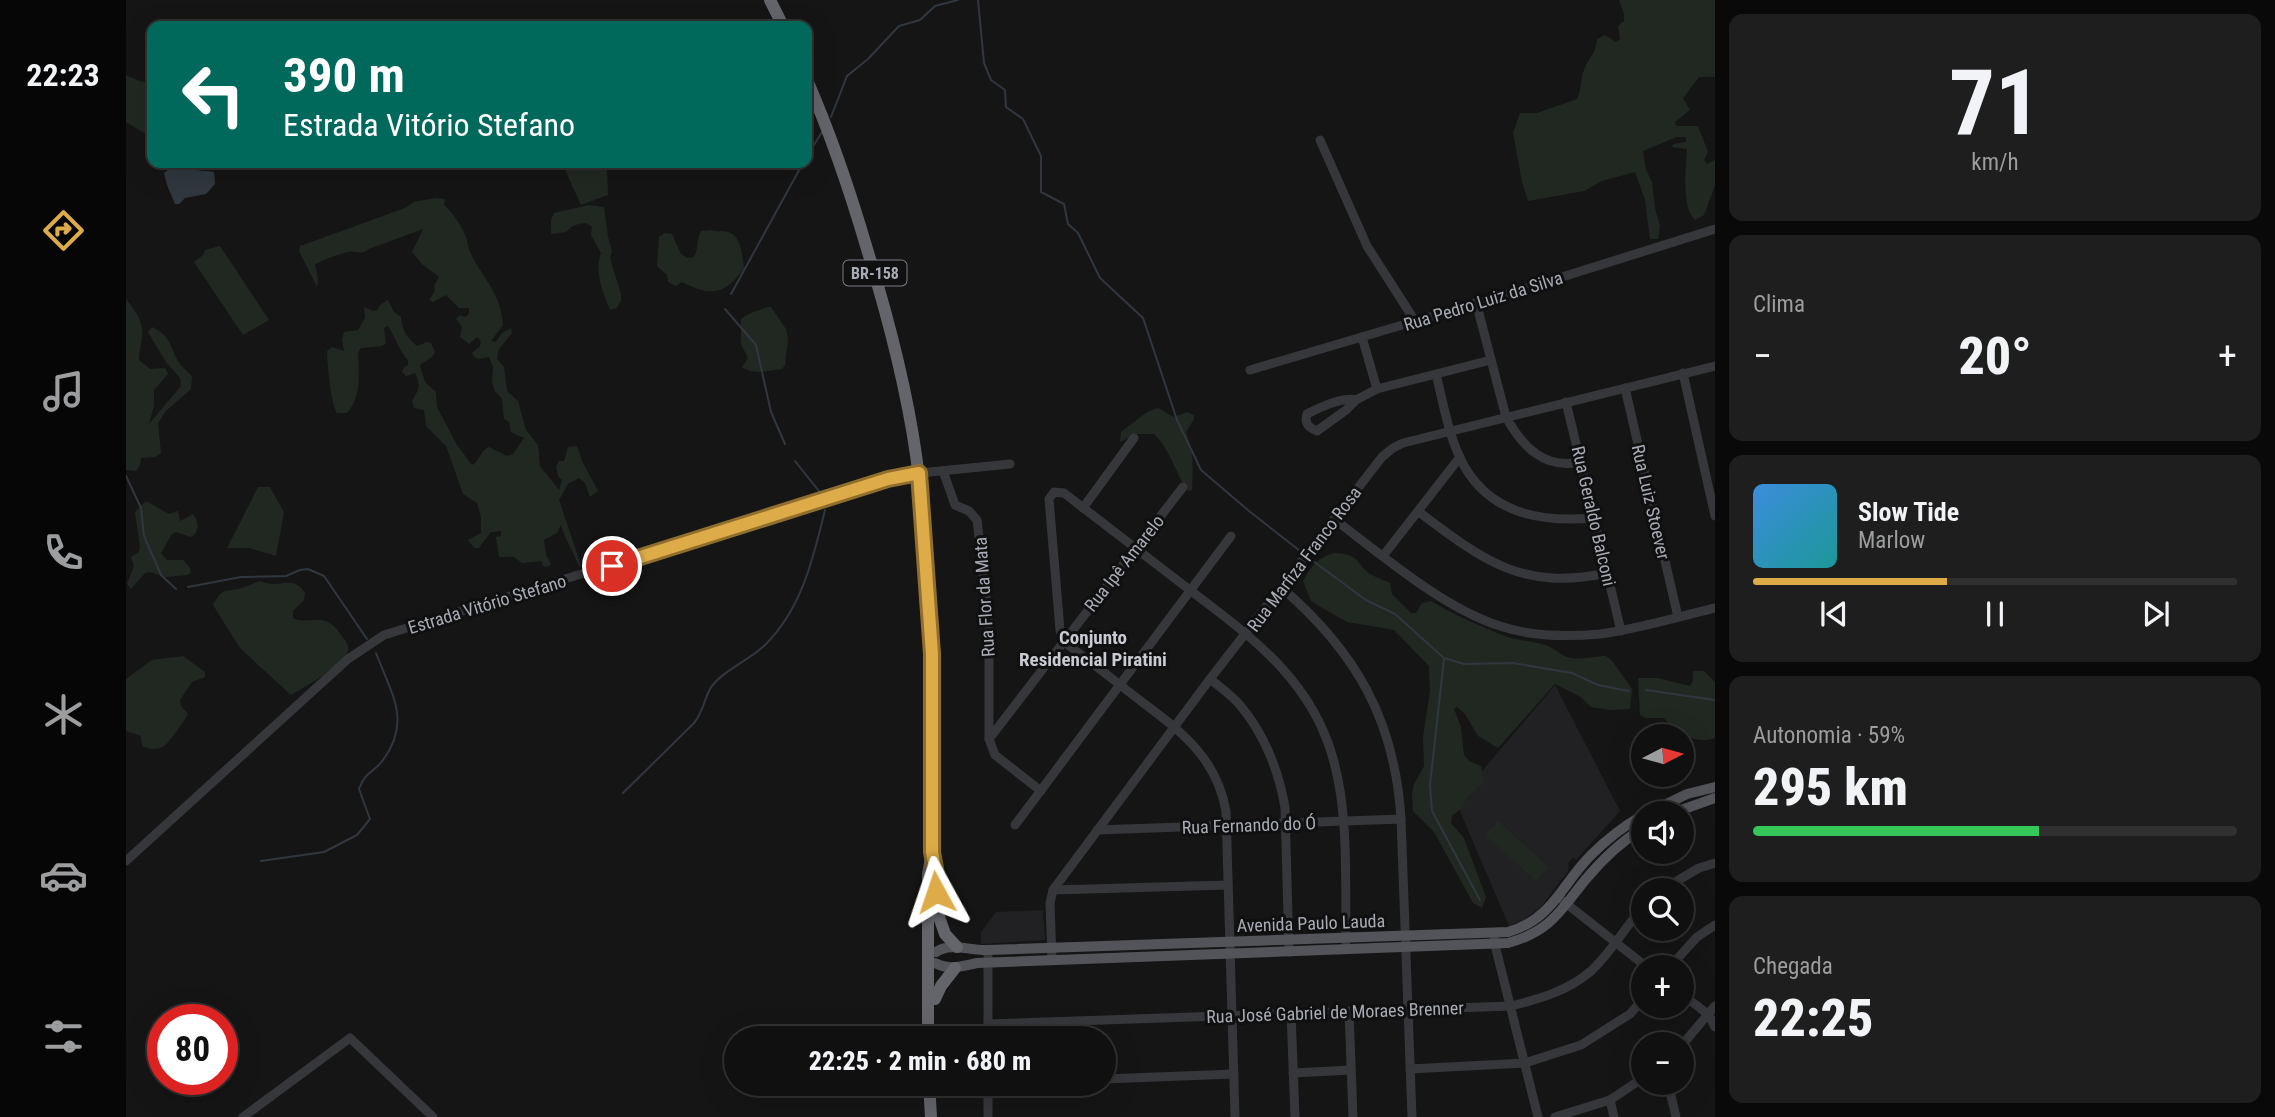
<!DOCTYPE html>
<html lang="pt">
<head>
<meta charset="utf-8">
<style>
  body { margin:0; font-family:"Roboto Condensed",sans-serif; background:#1e1e1e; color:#f1f3f6; height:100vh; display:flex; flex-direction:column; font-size:26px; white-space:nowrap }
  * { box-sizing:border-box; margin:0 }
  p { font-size:23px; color:#9c9d9f }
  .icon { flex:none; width:38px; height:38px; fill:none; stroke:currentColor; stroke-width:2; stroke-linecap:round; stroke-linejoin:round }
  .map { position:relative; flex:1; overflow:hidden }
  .drawer { display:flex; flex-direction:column; gap:14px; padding:14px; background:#090909; width:560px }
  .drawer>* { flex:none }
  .hud { position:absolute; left:21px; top:21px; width:665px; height:147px; border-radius:14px; box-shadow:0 7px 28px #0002,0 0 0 2px #303030; background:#00695c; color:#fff; overflow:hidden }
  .needle { width:46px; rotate:84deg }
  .controls { position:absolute; left:1505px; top:724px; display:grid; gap:14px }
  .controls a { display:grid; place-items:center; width:63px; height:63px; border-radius:50%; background:#101010; box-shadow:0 7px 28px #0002,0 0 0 2px #303030; font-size:35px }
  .speed { position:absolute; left:21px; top:1004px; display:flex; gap:14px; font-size:35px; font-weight:700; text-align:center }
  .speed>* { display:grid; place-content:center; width:91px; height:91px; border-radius:50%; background:#101010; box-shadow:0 7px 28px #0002,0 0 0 2px #303030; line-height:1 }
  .speed .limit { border:10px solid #d22; background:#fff; color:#111 }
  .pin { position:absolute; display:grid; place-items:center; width:60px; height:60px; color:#fff; margin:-30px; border:4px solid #fff; border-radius:50%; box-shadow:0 2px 7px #0007 }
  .me { position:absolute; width:77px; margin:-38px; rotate:355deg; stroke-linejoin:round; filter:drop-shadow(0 0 5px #0008) }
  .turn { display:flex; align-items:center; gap:24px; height:147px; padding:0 21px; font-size:32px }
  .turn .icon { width:91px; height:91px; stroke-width:2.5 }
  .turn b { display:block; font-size:49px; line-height:60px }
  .big { font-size:52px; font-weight:800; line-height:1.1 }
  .drawer .card { flex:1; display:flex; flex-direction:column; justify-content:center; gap:10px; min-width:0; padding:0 24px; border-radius:14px; background:#1e1e1e }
  .drawer .dial { align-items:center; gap:0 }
  .dial b { font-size:91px; line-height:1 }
  .song { display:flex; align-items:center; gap:21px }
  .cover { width:84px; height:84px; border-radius:10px; background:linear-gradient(135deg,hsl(210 70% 55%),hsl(180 70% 35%)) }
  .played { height:7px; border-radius:4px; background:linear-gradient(90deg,#ddab47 40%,#303030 40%) }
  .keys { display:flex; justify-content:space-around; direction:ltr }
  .heat { display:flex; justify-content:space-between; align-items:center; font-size:38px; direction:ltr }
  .charge { height:10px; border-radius:5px; background:linear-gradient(90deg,#34c759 59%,#303030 0) }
  .trip { position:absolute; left:598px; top:1026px; width:392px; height:70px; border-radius:35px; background:#101010; box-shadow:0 7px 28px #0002,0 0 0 2px #303030; font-weight:800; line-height:70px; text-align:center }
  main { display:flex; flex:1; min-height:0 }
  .tabs { display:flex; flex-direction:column; width:126px; justify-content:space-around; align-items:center; background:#060606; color:#9c9d9f }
  .tabs .icon { width:49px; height:49px }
  .tabs .active { color:#ddab47 }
  .tabs b { font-size:32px; color:#f1f3f6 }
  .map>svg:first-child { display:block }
  .built { fill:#212123 }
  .green { fill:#212822 }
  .water { fill:#30373e }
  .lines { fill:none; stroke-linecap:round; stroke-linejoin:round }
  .stream { stroke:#30373e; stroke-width:2 }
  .minor { stroke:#36373b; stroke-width:9 }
  .major { stroke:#53545a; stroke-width:10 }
  .highway { stroke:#63656b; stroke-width:12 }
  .route-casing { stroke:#906f2e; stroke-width:18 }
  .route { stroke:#ddab47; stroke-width:12 }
  .labels { text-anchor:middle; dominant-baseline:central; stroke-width:6; stroke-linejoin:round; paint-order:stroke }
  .shield { fill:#101011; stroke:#7a7d84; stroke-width:2 }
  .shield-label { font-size:16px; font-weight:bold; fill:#a8acb5 }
  .street-label { font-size:18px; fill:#a8acb5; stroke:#101011 }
  .neighbourhood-label { font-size:19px; font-weight:bold; fill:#c9cbd2; stroke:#101011 }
</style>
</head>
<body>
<main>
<nav class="tabs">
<b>22:23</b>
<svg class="icon active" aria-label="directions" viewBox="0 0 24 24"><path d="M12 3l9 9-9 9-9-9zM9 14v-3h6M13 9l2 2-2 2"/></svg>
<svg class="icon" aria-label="music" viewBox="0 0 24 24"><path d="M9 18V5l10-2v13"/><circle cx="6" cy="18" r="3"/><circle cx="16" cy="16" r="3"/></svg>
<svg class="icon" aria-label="phone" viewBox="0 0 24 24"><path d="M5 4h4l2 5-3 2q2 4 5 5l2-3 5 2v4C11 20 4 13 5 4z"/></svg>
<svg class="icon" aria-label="climate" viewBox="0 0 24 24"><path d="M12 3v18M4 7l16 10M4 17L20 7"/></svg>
<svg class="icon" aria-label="car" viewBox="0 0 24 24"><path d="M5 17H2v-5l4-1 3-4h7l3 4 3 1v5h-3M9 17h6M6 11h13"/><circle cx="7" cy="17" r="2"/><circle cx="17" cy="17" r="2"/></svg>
<svg class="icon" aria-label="filters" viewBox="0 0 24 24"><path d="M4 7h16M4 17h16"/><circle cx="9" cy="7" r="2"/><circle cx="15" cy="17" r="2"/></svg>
</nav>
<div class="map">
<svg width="1589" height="1117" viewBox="0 0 1589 1117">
  <rect width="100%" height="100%" fill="#151516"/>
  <g class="built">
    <path d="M1429,685L1494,811L1450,860L1447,858L1442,863L1443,870L1415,907L1397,920L1383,926L1330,802Z"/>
    <path d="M917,910L919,940L855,944V932L870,912Z"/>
  </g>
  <g class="green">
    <path d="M1493,0H1589V77H1573L1557,98L1564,110L1549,122L1550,126H1572L1582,152L1578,160L1581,164L1589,160V185L1578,215L1569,220C1555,207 1560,167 1561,149L1546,147L1547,144L1560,142V137H1551L1517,151L1520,170L1526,182L1529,208L1534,226L1532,239H1524L1519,200L1509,172L1476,181L1458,191L1402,201L1396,182L1387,133L1394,113H1411L1451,99C1456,89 1454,79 1458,70C1463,56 1469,57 1471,39L1479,35L1490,42L1494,39L1492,26L1498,21V14Z"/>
    <path d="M0,75L13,81L26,83V100L24,101L26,111V132L18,133L0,122Z"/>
    <path d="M436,163H477L481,170L482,195L455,205Z"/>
    <path d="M309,198L319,199L318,205C327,213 336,226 340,237C342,243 342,249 345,254C358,280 375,293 377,325L365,341L370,342L376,333L385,328L386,333L373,349L371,359L378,367L381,391L392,401L400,430L412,445L414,466L433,490L436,480L432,476L430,466L433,461H438L442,447L451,446L456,461L472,491L464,497L459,483L453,478L442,484L433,500L455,565L453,567C448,552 439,540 435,525L431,533L418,540L420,555L425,564L422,567L417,566L416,561L396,563L388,557H373L370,537L375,536V531L365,532L353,548H348L342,540L355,533V517L351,503L337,494L320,446L300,426L298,410L288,408L286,401C293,390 295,384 289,373L280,376L276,372L278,367L282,365V360C275,354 268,335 262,326L258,328L260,343L256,346L235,348L232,353C233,373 236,396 221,413H211C205,405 201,363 201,351L206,347L218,351L216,339L218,332L232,330L239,318L238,307L247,311L251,310L254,305L262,300L268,312L275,317C276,330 281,338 291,346L301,342L305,343L309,352L306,357L294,365L299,382L310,392L311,407L331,445L346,465C354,462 354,450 363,447L381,456L387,454L398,438L385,432L383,422L378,419L376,399L369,391L366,382L367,367L363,357L353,359L348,357L346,353L354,346L355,341L351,337L343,344L334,337L336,327L330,319L334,315L339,317L343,314V308H333L320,295L307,302L303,300L309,291L308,286L313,277L296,264L286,252L297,229L243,249C235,256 231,250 222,252C211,254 199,260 189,264L192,279L191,287L173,251L174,246L279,208L288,202Z"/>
    <path d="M463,205L478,207L482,237L486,251L484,258L495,294V301L491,308L484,310C477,292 468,272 475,253L465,235L466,227L460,223C451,224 446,225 440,232L425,234V220L428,213Z"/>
    <path d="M585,230C592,233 596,230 602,232C616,236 616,256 618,268C599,295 585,297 556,282L550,286L542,282L541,275L531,266L533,237L539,233L546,234L555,254L561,258L568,257C573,248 570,239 575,231Z"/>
    <path d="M94,246L143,320L117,335L68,262L77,255L79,250Z"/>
    <path d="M0,299C7,308 16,319 16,330C17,340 13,350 13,360L24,369L39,368L42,374L28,390V406L23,424L55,386L54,378L40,362L22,332L26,327C47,337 43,348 54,364C57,368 62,372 66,376L65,389L40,411L32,423L35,453L29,457L15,458L14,465L10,471L0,470Z"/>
    <path d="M641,307H645L660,329L662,339L659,365L656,369C643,371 626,375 616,367L622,358L615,344V319C622,313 632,311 641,307Z"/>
    <path d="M1032,408L1048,417L1061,412L1068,415V419L1060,432C1068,450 1067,470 1066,490L1062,491L1059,487C1048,469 1043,448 1028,434H1010L994,442L995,432L1021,412Z"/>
    <path d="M132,487H144L158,512L150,556L123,548H101Z"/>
    <path d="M20,501L43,514L52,511L54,521L67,514C73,521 74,532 65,537L50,532L46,534L35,553L41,560H57L64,568L65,573L61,575L39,577L24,572L19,573L5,589L1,584L8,566L5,557L13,552L14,547L9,512Z"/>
    <path d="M1208,553C1238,554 1229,567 1248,576C1253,579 1259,580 1264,583L1266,594L1285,613H1290L1296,603L1305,601C1328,615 1354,626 1379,636C1393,641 1408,641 1422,646C1429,649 1435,655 1441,657C1452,661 1469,656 1480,656L1487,662L1506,689L1504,709L1483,710L1465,707L1455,697L1429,684L1372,748L1352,736L1339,714L1331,707L1328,709L1335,727L1338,755L1343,761L1355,766L1358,782L1339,800L1337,807L1326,816L1325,823L1338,838L1360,897L1356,908L1347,903L1308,832L1287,811L1286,795L1288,784L1298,766L1297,737L1304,691L1303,666L1268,630L1221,622L1191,605L1185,601L1177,581C1186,566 1191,558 1208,553Z"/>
    <path d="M134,581C138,582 142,584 146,584C160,585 168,577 179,593L178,600L167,611V618C178,624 188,617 200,621C207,624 211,629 216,636C219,640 223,645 222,651C220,664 177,688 165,695L114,648L87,605C98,586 98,593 116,588C122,586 128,583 134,581Z"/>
    <path d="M57,656L79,672V677L66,682L54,700L55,706L62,714C60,719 42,744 38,746C33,750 22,749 16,746L15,736L0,731V679L26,660Z"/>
    <path d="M1567,671H1578L1589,682V738C1570,745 1550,733 1538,718H1520L1514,715L1512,678H1532L1564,686L1567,681Z"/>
    <path d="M1372,821L1423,867L1410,881L1359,835Z"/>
  </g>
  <path class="water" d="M48,166L51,168L88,172L89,184L80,194L59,198L53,204H49L41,185L38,173Z"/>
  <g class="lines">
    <g class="stream">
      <path d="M852,0L858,63L865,80L879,90L880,107L897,119L915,156V192L938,204L942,224L952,233L974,278L1017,318L1051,420L1075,470L1123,511L1174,551"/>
      <path d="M705,117L721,76L742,59L773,26L794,20L809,6L832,0"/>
      <path d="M681,156L696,132"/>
      <path d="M605,294L677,163"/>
      <path d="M599,309L630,345L645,412L659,444"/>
      <path d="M669,461L696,495"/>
      <path d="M0,476L15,508L18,536L35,575L50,589"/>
      <path d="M1187,561L1240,600L1269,614L1318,658L1338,664L1387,663L1446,673L1472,685L1503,691"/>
      <path d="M62,587L115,577L160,576L174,570L182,569L198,576L241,639"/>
      <path d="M1318,659L1304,785L1306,811L1354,900"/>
      <path d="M1520,690L1589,700"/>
      <path d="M497,793L568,723C577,712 578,700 584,689C594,672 624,660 639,645C676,608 687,559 699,510"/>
      <path d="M135,861L198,852L231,835L244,819L233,789C240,770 247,774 257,760C286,721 265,693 250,653"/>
    </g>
    <g class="minor">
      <path d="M1194,140L1241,246L1289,321"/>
      <path d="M1350,302L1380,417C1396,446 1418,470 1455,462"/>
      <path d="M1236,337L1251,389"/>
      <path d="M1124,370L1398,289L1589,229"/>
      <path d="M1557,373L1589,516"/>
      <path d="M1310,374C1317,402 1322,432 1334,458C1360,513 1413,523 1468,518"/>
      <path d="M1499,388L1552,617"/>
      <path d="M1230,400C1218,396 1192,408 1181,414C1178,423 1183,428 1191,431L1220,410L1230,400L1251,389L1365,360"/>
      <path d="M1440,402L1495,631"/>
      <path d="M817,471L829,505L843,511L851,520L863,625V739L869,755L915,791"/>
      <path d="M957,508L1008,438"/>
      <path d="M1293,512C1358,561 1396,591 1481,573"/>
      <path d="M1208,519C1256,555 1317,608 1374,626C1406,637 1441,637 1474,634C1513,629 1551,617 1589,608"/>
      <path d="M1257,556L1334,457"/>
      <path d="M1156,588C1230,652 1269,720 1275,819L1286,1117"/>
      <path d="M1084,679C1094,687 1105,695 1113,704C1138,733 1153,771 1159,808L1163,952"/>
      <path d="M863,739L1057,487"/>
      <path d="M889,825L1105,536"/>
      <path d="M971,830L1275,819"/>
      <path d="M0,861L222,659L258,635L762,479L784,474L884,464"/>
      <path d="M927,890L1102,885"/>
      <path d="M1534,891L1573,868L1589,863"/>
      <path d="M1437,901L1522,968"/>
      <path d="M1368,934L1369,945L1412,1117"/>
      <path d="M862,956V1038"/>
      <path d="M926,960L924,903L927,890L1084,679L1256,457L1267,448L1277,443L1589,366"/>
      <path d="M1543,968L1571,937L1589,925"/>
      <path d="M1556,994L1583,1015L1589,1027"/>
      <path d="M1223,1011L1227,1117"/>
      <path d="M1165,1013L1169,1117"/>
      <path d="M862,1024L1385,1006C1413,999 1442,991 1465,971C1485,953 1499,927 1517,907"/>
      <path d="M1556,1045L1589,1006"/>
      <path d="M1284,1069L1399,1063L1455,1045L1504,1014L1517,999"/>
      <path d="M1167,1073L1225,1070"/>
      <path d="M978,1079L1108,1074"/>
      <path d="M862,1083V1117"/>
      <path d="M1542,1083L1550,1117"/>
      <path d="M1484,1100L1488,1117"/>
      <path d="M117,1117L224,1038L307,1117"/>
      <path d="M1109,1117L1100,811C1090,754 1050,728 1007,695C984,677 961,659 938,642L934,630L923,499L928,492L938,493C977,523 1017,554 1056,584C1121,634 1186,677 1208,762C1223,817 1219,885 1220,942"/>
      <path d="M1429,1117L1484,1100L1517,1078"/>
    </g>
    <g class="major">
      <path d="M1520,814L1561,794L1589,787"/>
      <path d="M1544,814L1589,798"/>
      <path d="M810,952C825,942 844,951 862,950L1382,932C1427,919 1435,885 1465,855C1480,840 1498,826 1517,815"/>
      <path d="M809,963C825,971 836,966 851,963L1382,943C1425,931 1434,911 1460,879C1476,860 1496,841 1517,828"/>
    </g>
    <g class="highway">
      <path d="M644,0L657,26"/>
      <path d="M681,80C705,135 724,191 741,249C762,317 780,385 790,455C809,586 807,720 806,852L802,874V1038"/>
      <path d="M811,911L819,934L831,947"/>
      <path d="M809,999L815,986L829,968"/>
      <path d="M803,1083L805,1117"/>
    </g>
  </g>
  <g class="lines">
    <defs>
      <path id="route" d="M486,566L762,479L793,473L806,654V852L810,874V892"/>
    </defs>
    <use href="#route" class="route-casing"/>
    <use href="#route" class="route"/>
  </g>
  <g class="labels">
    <rect class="shield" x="717.5" y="260.5" width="63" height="25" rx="5"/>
    <g class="shield-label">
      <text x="749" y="273">BR-158</text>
    </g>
    <g class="street-label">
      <text transform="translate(1357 301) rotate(-17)">Rua Pedro Luiz da Silva</text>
      <text transform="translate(1525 502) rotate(77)">Rua Luiz Stoever</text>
      <text transform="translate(1468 516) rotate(77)">Rua Geraldo Balconi</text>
      <text transform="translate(1178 559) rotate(-53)">Rua Marfiza Franco Rosa</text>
      <text transform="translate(998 563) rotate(-52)">Rua Ipê Amarelo</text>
      <text transform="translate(858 597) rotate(-94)">Rua Flor da Mata</text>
      <text transform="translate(361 604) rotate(-17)">Estrada Vitório Stefano</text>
      <text transform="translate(1123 825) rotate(-2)">Rua Fernando do Ó</text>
      <text transform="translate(1185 923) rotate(-2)">Avenida Paulo Lauda</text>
      <text transform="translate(1209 1012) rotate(-2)">Rua José Gabriel de Moraes Brenner</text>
    </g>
    <g class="neighbourhood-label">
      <text x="967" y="637">Conjunto<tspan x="967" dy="22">Residencial Piratini</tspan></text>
    </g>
  </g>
</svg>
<div class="controls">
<a><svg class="needle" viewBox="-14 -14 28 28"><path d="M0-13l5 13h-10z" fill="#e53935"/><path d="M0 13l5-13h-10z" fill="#9c9d9f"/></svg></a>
<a><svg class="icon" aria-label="sound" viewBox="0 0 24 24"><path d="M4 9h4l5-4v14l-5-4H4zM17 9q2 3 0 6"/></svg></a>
<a><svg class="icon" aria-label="search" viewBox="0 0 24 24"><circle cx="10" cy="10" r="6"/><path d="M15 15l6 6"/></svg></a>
<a>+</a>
<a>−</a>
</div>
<div class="speed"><div class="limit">80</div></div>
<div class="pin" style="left:486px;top:566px;background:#d93025"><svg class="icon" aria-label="arrive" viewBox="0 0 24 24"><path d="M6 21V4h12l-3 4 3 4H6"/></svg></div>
<svg class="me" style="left:810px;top:892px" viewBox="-20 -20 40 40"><path d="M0-17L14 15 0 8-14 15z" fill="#ddab47" stroke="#fff" stroke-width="4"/></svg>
<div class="trip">22:25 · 2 min · 680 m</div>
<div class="hud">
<div class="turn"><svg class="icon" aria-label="left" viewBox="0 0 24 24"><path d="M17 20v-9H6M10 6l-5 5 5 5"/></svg><div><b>390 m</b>Estrada Vitório Stefano</div></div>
</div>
</div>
<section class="drawer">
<div class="card dial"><b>71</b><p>km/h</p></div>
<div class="card"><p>Clima</p>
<div class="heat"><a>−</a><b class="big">20°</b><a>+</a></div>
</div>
<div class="card">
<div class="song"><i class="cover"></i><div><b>Slow Tide</b><p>Marlow</p></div></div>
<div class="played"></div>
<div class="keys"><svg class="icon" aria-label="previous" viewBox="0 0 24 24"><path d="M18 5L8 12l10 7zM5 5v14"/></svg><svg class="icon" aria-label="pause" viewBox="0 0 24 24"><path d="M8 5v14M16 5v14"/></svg><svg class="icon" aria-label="next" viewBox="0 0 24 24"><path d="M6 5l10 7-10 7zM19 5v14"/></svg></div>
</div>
<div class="card"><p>Autonomia · 59%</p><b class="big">295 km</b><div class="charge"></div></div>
<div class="card"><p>Chegada</p><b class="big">22:25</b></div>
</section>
</main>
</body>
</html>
